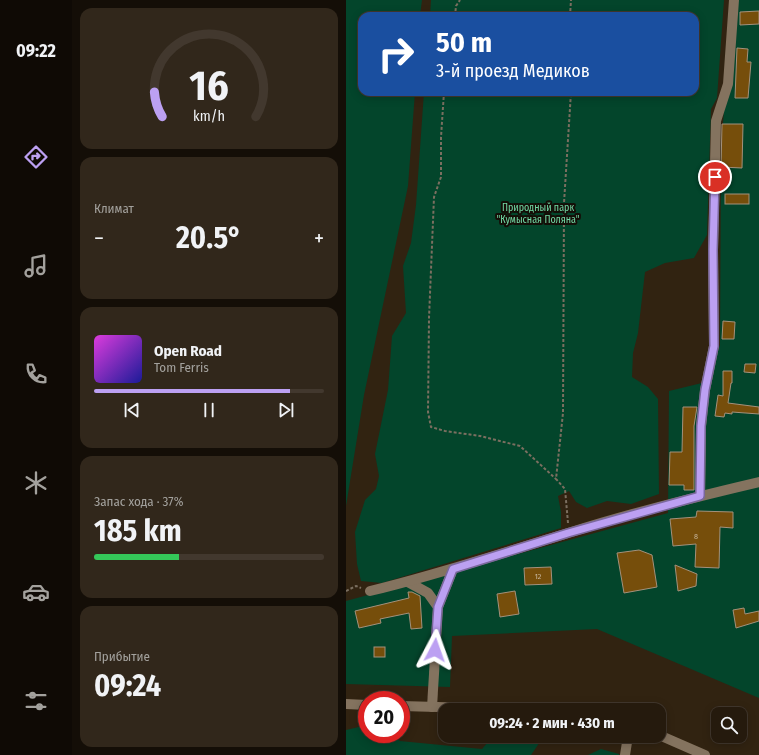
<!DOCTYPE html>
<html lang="ru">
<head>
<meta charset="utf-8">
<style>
  body { margin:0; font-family:"Fira Sans Condensed",sans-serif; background:#31271b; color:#f1f3f6; height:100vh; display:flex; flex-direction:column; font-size:15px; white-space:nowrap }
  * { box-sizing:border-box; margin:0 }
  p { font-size:13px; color:#a3a19d }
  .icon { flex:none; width:22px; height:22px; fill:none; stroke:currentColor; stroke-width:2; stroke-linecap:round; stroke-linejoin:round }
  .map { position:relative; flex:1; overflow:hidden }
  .sheet { display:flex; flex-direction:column; gap:8px; padding:8px; background:#140e07; width:274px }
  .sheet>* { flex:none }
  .guide { position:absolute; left:12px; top:12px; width:341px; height:84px; border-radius:12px; box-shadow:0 2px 10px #0003,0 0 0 1px #42382e; background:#1a4fa0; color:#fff; overflow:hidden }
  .controls { position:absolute; left:365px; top:707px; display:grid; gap:8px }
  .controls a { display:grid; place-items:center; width:36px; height:36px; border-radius:8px; background:#251a0d; box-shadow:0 2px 10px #0003,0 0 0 1px #42382e; font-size:20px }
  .speed { position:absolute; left:12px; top:691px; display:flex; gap:8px; font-size:20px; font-weight:700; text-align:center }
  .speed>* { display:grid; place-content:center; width:52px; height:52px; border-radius:50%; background:#251a0d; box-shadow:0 2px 10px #0003,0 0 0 1px #42382e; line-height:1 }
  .speed .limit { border:6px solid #d22; background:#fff; color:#111 }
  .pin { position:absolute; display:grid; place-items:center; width:34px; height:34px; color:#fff; margin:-17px; border:2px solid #fff; border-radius:50%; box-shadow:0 1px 4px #0007 }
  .me { position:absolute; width:44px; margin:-22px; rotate:4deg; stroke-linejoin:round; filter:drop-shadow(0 0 3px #0008) }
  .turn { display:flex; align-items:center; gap:14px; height:84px; padding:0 12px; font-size:18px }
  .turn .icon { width:52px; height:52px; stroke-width:2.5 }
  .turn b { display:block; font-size:28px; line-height:34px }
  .big { font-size:30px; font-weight:700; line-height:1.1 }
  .sheet .widget { flex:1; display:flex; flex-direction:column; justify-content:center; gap:6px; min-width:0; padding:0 14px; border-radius:12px; background:#31271b }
  .sheet .dial { align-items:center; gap:0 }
  .dial svg { height:104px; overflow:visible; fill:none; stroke:#42382e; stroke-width:7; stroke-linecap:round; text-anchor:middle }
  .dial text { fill:#f1f3f6; stroke:none }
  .song { display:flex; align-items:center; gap:12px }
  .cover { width:48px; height:48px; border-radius:6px; background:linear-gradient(135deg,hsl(300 70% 55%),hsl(240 70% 35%)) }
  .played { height:4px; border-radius:2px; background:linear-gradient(90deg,#bca0f2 85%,#42382e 85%) }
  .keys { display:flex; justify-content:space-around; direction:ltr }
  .heat { display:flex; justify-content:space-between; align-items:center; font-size:22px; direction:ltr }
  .charge { height:6px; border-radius:3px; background:linear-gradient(90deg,#34c759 37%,#42382e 0) }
  .trip { position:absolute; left:92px; top:703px; width:228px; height:40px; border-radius:12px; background:#251a0d; box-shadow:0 2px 10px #0003,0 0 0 1px #42382e; font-weight:700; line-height:40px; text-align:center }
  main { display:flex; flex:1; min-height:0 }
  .menu { display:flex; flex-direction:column; width:72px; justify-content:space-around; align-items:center; background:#0f0a05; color:#a3a19d }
  .menu .icon { width:28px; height:28px }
  .menu .current { color:#bca0f2 }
  .menu b { font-size:18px; color:#f1f3f6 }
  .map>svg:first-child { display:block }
  .green { fill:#03452b }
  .building { fill:#764e0b; stroke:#a3917c }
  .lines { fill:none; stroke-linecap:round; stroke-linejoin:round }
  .path { stroke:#7b6f60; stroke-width:2; stroke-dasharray:3 2; stroke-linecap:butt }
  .minor { stroke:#84735f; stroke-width:10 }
  .route-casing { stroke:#7a689d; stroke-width:10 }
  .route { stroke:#bca0f2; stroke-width:7 }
  .labels { text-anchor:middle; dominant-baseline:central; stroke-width:4; stroke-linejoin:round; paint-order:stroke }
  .number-label { font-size:8px; fill:#c7b69d }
  .park-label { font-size:10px; fill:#72d8a4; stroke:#140e07 }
</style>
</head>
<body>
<main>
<nav class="menu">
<b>09:22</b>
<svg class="icon current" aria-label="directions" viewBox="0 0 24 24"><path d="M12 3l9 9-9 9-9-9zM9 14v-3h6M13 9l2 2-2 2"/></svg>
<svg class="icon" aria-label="music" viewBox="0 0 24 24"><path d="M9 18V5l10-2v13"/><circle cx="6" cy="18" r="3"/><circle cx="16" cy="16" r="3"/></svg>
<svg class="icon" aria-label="phone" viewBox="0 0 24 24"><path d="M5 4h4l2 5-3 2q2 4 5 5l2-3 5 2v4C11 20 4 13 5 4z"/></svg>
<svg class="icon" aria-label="climate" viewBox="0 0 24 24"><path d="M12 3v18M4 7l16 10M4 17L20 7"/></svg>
<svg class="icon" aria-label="car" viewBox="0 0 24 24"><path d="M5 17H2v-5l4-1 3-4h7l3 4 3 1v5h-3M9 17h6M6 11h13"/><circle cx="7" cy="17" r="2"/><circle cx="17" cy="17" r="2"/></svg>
<svg class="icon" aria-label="filters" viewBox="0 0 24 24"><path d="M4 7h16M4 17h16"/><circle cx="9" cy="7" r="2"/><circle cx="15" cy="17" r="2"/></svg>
</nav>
<section class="sheet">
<div class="widget dial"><svg viewBox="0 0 100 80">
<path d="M14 69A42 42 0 1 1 86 69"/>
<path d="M14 69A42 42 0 0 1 8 50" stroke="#bca0f2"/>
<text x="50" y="56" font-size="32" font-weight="700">16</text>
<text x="50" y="72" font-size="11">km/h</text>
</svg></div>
<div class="widget"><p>Климат</p>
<div class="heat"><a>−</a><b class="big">20.5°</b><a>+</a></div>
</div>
<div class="widget">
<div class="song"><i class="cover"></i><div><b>Open Road</b><p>Tom Ferris</p></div></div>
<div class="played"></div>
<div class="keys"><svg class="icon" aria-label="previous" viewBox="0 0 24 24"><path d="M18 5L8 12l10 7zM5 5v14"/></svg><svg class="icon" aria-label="pause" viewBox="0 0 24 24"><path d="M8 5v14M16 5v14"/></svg><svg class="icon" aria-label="next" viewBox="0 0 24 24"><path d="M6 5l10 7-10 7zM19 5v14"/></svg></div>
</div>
<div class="widget"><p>Запас хода · 37%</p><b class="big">185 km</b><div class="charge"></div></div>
<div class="widget"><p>Прибытие</p><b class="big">09:24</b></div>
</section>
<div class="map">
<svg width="413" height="755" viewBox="0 0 413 755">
  <rect width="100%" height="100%" fill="#312311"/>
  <g class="green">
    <path d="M0,0H76L74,16H16V92H69L62,186L18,395L0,506Z"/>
    <path d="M85,0H378L371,98L365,109L361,235L348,258L319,263L299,272L292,333L287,353L286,377L302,387L312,399L313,494L285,504L261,501L241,508L230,502L223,491L212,496L215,512V528L36,583L15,581L11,564L9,532L19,500L30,489L33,476L29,454L42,390L46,336L60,313L57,266L65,243L70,205L78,92H349V16H84Z"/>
    <path d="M385,0H413V698L251,629L106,636L104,687L0,684V601L322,513L323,391L360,382L374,345L375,155Z"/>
    <path d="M21,725V734H45L54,741L136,749L147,736H198L185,755H0V730Z"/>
    <path d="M255,749L273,754V755H242Z"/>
  </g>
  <g class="building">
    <path d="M413,11V24L394,25V12Z"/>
    <path d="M391,48L402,49L401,62H405L402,98H389Z"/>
    <path d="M376,124H397L396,168L375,167Z"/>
    <rect x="379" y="194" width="24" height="10"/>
    <path d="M377,321L389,322L388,339H376Z"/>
    <path d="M399,364H410L409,373L398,372Z"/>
    <path d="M377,371H386V383H385L382,403L413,407V414L386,412V414L379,413L378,417L369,416L372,395L377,396Z"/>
    <path d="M337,407H351L348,426V490H338V485H323L324,452H336Z"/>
    <path d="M351,511L387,512V528L374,527L373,568L349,567L350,544L327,546L324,519L350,517Z"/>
    <path d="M293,550L306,555L311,587L278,593L271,553Z"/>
    <path d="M329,565L351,574L350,586L332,591Z"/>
    <path d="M205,567L206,584L179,585L178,568Z"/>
    <path d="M169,591L173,614L154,617L151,594Z"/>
    <path d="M62,592H66L74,596L76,628L65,629L63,613L34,619L35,623L13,628L9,611L63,598Z"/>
    <path d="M398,608L399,614L413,611V621L390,628L387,610Z"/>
    <rect x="28" y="647" width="11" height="10"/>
  </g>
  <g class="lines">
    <g class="path">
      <path d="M109,16L110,6L114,0"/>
      <path d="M224,16L225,0"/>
      <path d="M98,92L95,137V177L88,197L83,318L82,412L85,427L99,431L134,436L174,446L210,479"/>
      <path d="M222,523L219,489L210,479L217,413L218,203L225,92"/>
      <path d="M0,591L10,586L15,588"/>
    </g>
    <g class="minor">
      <path d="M354,496L355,426L359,390L368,346L367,250L370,121L382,84L388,0"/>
      <path d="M62,582L82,593L92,607L107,569"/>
      <path d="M24,591C91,575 156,553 222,533C285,513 349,497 413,482"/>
      <path d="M0,704L21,705"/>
      <path d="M55,706L198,710"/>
      <path d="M86,707L92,607"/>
      <path d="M313,735L359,755"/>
      <path d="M279,755L282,736"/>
    </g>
  </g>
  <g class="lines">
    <defs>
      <path id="route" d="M89,650L92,607L107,569L222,533L354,496L355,426L359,390L368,346L367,250L369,177"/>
    </defs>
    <use href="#route" class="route-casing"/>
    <use href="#route" class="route"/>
  </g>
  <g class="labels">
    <g class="number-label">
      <text x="350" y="536">8</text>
      <text x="192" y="576">12</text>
    </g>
    <g class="park-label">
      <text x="192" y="208">Природный парк<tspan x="192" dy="12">"Кумысная Поляна"</tspan></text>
    </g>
  </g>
</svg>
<div class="controls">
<a><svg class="icon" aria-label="search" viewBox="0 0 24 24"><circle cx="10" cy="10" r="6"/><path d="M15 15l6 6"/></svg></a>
</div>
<div class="speed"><div class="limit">20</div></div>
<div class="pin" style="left:369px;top:177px;background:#d93025"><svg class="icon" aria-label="arrive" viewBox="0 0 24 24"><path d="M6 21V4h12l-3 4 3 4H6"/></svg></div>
<svg class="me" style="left:89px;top:650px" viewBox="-20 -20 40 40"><path d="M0-17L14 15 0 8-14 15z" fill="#bca0f2" stroke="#fff" stroke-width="4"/></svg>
<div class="trip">09:24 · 2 мин · 430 m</div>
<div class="guide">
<div class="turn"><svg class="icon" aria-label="right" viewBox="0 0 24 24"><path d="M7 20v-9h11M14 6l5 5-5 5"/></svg><div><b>50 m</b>3-й проезд Медиков</div></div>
</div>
</div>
</main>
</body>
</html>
